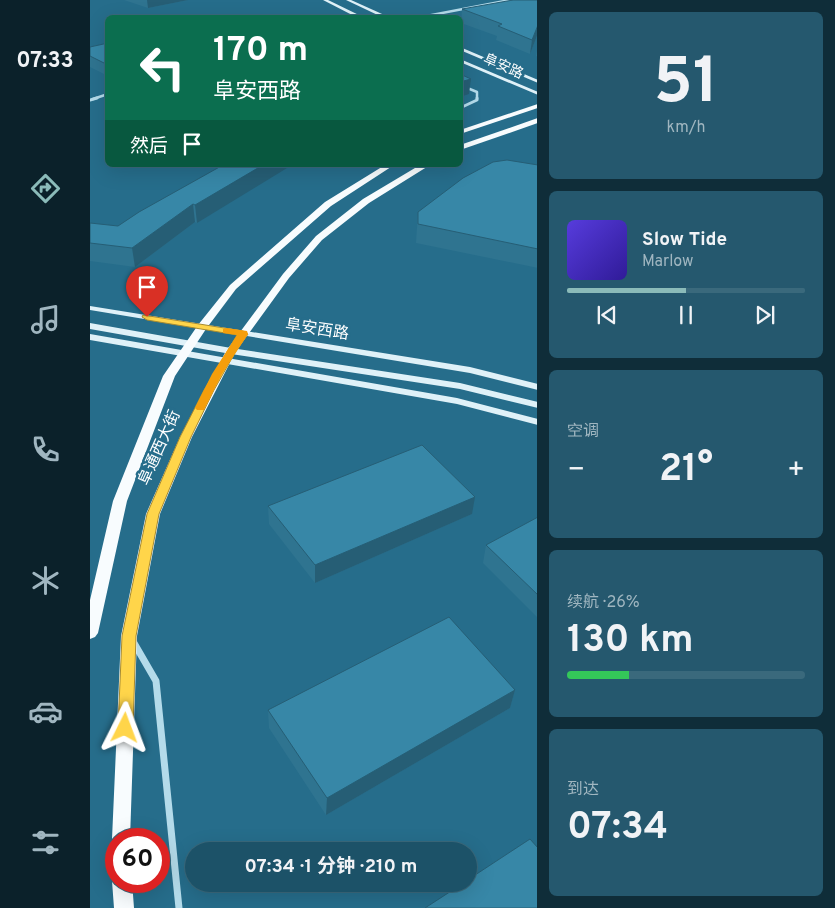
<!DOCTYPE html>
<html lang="zh">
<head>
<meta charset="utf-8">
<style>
  body { margin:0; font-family:Overpass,"Noto Sans SC",sans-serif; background:#25586e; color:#f1f3f6; height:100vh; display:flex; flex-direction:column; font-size:19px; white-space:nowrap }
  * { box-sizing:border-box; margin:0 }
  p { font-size:16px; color:#a0b6c0 }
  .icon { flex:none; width:28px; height:28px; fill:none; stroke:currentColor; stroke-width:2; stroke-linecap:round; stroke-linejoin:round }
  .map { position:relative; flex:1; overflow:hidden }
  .panel { display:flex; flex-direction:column; gap:12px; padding:12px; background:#0f2d39; width:298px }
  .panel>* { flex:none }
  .guide { position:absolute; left:15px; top:15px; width:358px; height:152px; border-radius:8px; box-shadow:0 5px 20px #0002,0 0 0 1px #3a697c; background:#0b6e4f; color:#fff; overflow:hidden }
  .speed { position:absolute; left:15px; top:828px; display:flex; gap:10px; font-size:25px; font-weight:700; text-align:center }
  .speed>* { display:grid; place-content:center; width:65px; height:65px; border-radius:50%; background:#1c5268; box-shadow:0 5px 20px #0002,0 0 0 1px #3a697c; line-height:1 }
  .speed .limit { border:8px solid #d22; background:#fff; color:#111 }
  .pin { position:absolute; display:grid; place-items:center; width:42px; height:42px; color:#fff; margin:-51px -21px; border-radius:50% 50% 50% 0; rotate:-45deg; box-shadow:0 0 5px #0007 }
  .pin .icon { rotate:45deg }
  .me { position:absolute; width:55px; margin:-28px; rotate:3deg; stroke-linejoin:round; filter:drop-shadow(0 0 4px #0008) }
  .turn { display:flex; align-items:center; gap:18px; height:105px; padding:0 25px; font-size:22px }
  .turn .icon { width:65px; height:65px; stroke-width:2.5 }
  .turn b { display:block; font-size:35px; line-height:42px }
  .then { display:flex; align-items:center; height:48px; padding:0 25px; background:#0003; gap:10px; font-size:19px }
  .big { font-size:38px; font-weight:700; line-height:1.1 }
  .panel .widget { flex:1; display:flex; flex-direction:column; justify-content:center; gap:8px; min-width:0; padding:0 18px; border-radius:8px; background:#25586e }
  .panel .dial { align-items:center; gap:0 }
  .dial b { font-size:65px; line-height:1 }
  .song { display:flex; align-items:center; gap:15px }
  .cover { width:60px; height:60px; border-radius:8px; background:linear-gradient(135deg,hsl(250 70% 55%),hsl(250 70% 35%)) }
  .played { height:5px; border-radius:2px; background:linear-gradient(90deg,#8bbbb9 50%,#3a697c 50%) }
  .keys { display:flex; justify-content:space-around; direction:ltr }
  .heat { display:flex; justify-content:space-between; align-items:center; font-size:28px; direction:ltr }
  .charge { height:8px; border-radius:4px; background:linear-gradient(90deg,#34c759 26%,#3a697c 0) }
  .trip { position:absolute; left:95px; top:842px; width:292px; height:50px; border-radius:25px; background:#1c5268; box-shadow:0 5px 20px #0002,0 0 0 1px #3a697c; font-weight:700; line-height:50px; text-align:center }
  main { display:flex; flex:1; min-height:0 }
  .dock { display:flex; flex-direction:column; width:90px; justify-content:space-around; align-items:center; background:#0b212a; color:#a0b6c0 }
  .dock .icon { width:35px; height:35px }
  .dock .active { color:#8bbbb9 }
  .dock b { font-size:22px; color:#f1f3f6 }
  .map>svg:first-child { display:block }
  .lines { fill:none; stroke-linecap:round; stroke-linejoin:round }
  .street-far2 { stroke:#b4dbea; stroke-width:2.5 }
  .street-far1 { stroke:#b4dbea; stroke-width:3 }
  .street { stroke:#b4dbea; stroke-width:7 }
  .secondary { fill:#dff1f8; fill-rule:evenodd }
  .primary { fill:#f8fcfe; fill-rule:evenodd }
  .wall { fill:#2f7490 }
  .shaded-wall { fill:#265e75 }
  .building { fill:#3787a7; stroke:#265e75 }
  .route { fill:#ffd54a; stroke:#a68a30 }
  .slow { fill:#f59e0b }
  .labels { text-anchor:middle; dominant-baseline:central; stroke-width:5; stroke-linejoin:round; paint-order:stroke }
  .far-street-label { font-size:14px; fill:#fff; stroke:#266d8b }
  .street-label { font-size:16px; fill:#fff; stroke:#266d8b }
</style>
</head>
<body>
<main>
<nav class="dock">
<b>07:33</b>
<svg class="icon active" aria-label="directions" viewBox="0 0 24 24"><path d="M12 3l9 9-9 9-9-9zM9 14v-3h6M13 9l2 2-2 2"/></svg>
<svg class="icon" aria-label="music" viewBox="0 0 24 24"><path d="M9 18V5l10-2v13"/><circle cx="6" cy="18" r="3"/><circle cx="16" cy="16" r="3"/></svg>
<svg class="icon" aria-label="phone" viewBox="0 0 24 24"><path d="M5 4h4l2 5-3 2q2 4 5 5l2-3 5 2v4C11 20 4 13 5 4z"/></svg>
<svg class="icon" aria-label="climate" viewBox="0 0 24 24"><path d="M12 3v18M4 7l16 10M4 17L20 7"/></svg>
<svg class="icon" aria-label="car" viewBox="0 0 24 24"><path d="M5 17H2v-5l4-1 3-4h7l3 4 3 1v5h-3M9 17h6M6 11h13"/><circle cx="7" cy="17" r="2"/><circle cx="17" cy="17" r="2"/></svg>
<svg class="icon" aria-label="filters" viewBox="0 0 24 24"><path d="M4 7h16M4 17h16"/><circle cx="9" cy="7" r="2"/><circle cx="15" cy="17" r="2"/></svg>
</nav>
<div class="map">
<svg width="448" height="908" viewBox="0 0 448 908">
  <rect width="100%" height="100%" fill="#266d8b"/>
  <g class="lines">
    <g class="street-far2">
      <path d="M326,18L420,0"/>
      <path d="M370,85L387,92V99"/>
      <path d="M3,99L18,94"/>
    </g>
    <g class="street-far1">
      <path d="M0,100L7,98"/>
      <path d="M370,108L387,100V98"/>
    </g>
    <path class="street" d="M44,643L66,681L89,908"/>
    <g class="secondary">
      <path d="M233,0H238L275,18H268Z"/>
      <path d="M256,0H261L301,18H294Z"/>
      <path d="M370,47L448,80V83L370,50Z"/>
      <path d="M370,59L448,92V95L370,62Z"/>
      <path d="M0,306L380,367L448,384V390L380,373L0,310Z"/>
      <path d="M0,323L141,348L370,383L448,402V408L370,389L141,354L0,329Z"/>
      <path d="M0,334L367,398L448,419V425L367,404L0,340Z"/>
    </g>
    <g class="primary">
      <path d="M448,104V108L370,134V130Z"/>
      <path d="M448,118V123L370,150V145Z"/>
      <path d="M295,165H304L241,206L146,289L116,329L85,376L37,501L8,633L5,637L0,639V600L23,501L73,376L108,325L140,285L235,202Z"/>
      <path d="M330,165H340L279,203L232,240L199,278L146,351L102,437L70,514L47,636L40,839H26V846H24L22,839L31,636L56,514L90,437L136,351L193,274L226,236L273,199Z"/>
      <path d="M25,874L26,881H42L44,908H24L22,881Z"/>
    </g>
  </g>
  <g class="wall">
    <path d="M34,0H98L58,8Z"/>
    <path d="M448,0V33L440,54L406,40L407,36L371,23L372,9Z"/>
    <path d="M18,43V76L0,67V47Z"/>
    <path d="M448,44V57L446,56Z"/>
    <path d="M133,165L107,223L105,222L45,267L0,261V223L28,226Z"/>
    <path d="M448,165V268L326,243L328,212Z"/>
    <path d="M178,506L382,514L225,583L179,524Z"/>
    <path d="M448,517V618L393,563L396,545Z"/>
    <path d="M425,690L420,708L236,815L179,728L178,710Z"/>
  </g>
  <g class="shaded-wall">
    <path d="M57,0H98L58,8Z"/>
    <path d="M448,25V33L440,54L442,40Z"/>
    <path d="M381,79L379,94L370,97V82Z"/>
    <path d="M173,165H202L107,223L105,205Z"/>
    <path d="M103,204L105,222L45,267L42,248Z"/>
    <path d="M385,497L382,514L225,583V565Z"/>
    <path d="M425,690L420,708L236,815L237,798Z"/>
  </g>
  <g class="building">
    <path d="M423,0H448V25L442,40L408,26L412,24L372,9Z"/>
    <path d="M18,43V65L0,56V47Z"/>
    <path d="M370,74L381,79L370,82Z"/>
    <path d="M417,160L448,165V249L328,224V212L373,178L403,162Z"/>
    <path d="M133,165H173L105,205L103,204L42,248L0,243V223L28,226L49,212Z"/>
    <path d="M332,445L385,497L225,565L178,506Z"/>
    <path d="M448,517V595L396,545Z"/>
    <path d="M359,617L425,690L237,798L178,710Z"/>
    <path d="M440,839L448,848V908H335L372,884H379V879Z"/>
  </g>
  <path class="route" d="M53,315L153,331L158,334L146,351L124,390L101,437L69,514L46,636L43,728L41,733L35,735L30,733L28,728L32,636L57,514L90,437L114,390L147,335L57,320L52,317Z"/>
  <path class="slow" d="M136,328L157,331L158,334L132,374L114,410H107L105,408L122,374L147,335L133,333V329Z"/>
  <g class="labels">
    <g class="far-street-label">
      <text transform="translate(413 67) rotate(24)">阜安路</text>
    </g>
    <g class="street-label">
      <text transform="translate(227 330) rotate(9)">阜安西路</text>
      <text transform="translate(70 448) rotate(-66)">阜通西大街</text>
    </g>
  </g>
</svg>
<div class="speed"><div class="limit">60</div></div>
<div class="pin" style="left:57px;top:317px;background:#d93025"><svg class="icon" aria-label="arrive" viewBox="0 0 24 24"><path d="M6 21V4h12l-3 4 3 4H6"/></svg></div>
<svg class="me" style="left:35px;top:728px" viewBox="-20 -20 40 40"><path d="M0-17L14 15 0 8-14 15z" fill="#ffd54a" stroke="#fff" stroke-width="4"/></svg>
<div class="trip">07:34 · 1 分钟 · 210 m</div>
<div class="guide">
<div class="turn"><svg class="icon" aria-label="left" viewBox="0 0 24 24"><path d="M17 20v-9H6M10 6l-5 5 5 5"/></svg><div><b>170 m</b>阜安西路</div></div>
<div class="then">然后<svg class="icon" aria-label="arrive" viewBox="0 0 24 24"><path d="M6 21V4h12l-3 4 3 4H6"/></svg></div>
</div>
</div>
<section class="panel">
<div class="widget dial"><b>51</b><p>km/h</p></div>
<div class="widget">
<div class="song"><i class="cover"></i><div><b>Slow Tide</b><p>Marlow</p></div></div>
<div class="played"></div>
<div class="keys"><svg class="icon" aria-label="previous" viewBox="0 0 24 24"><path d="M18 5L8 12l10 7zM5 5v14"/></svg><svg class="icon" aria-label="pause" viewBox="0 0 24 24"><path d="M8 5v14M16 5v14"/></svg><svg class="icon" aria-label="next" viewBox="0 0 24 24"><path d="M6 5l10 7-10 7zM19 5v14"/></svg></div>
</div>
<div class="widget"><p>空调</p>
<div class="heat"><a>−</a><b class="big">21°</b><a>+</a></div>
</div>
<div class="widget"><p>续航 · 26%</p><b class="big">130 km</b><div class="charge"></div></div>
<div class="widget"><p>到达</p><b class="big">07:34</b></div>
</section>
</main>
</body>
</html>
